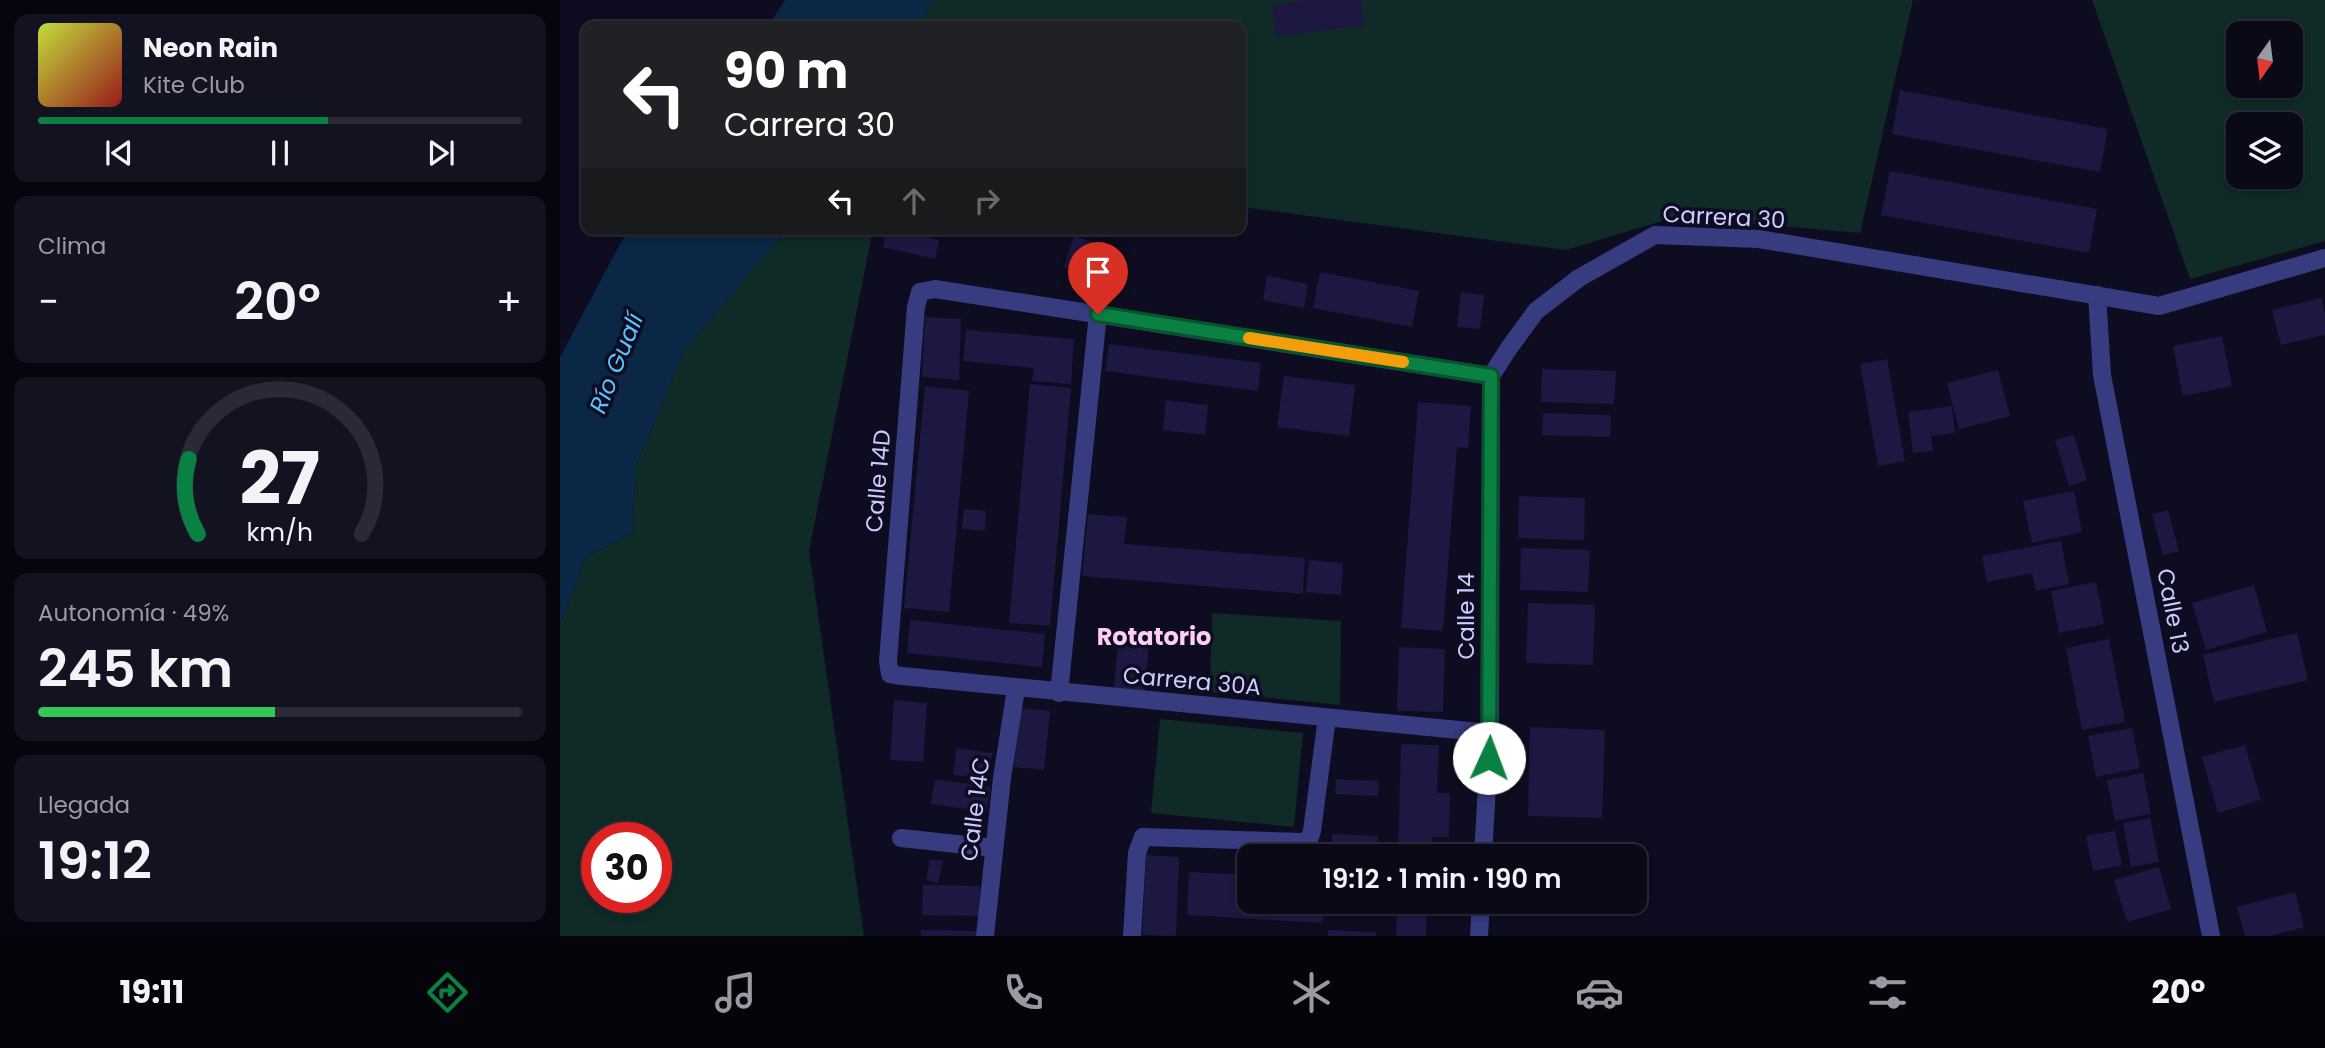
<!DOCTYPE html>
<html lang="es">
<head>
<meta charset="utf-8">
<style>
  body { margin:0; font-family:Poppins,sans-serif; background:#131221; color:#f1f3f6; height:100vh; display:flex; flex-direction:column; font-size:26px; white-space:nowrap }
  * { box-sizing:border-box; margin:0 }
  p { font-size:23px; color:#999aa2 }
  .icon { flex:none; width:38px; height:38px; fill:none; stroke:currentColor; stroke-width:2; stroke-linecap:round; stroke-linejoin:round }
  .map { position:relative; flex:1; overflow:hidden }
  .drawer { display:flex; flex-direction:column; gap:14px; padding:14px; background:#06050d; width:560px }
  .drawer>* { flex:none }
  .banner { position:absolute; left:21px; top:21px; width:665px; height:214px; border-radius:14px; box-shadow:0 4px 10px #0003,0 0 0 2px #2a2a37; background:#202124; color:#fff; overflow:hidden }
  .needle { width:46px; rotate:194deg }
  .controls { position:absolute; left:1666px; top:21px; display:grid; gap:14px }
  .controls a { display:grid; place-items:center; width:77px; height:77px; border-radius:14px; background:#0a0918; box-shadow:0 4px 10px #0003,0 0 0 2px #2a2a37; font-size:35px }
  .speed { position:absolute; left:21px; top:822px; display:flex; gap:14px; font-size:35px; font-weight:700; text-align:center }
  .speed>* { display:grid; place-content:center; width:91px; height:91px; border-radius:50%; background:#0a0918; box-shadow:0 4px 10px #0003,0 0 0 2px #2a2a37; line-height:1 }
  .speed .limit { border:10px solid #d22; background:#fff; color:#111 }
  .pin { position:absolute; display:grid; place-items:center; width:60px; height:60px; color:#fff; margin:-72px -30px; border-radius:50% 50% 50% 0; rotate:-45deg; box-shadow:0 0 7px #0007 }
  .pin .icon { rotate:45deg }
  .me { position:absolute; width:77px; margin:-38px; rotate:2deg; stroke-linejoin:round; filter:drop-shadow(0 0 5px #0008) }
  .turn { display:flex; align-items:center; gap:24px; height:147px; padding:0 28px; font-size:32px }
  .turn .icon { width:91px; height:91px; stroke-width:2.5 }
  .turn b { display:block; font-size:49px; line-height:60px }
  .lanes { display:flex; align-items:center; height:66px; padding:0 28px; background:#0003; justify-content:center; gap:35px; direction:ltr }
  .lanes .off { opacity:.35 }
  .big { font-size:52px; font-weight:600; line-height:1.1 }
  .drawer .card { flex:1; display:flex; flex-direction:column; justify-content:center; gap:10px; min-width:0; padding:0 24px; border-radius:14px; background:#131221 }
  .drawer .dial { align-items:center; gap:0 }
  .dial svg { height:182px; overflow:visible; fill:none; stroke:#2a2a37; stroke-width:7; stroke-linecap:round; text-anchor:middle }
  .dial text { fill:#f1f3f6; stroke:none }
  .song { display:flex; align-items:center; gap:21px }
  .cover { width:84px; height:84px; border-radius:10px; background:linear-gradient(135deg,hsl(70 70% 55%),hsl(0 70% 35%)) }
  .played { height:7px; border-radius:4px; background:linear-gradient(90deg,#0b8043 60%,#2a2a37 60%) }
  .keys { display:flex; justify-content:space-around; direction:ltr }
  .heat { display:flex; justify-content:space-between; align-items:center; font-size:38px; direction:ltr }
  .charge { height:10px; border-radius:5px; background:linear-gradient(90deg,#34c759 49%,#2a2a37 0) }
  .trip { position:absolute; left:677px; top:844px; width:410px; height:70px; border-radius:14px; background:#0a0918; box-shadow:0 4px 10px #0003,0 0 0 2px #2a2a37; font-weight:600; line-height:70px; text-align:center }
  .dock { display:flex; height:112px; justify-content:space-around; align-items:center; background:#04040a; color:#999aa2 }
  .dock .icon { width:49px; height:49px }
  .dock .on { color:#0b8043 }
  .dock b { font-size:32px; color:#f1f3f6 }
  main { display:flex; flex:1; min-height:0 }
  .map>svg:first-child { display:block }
  .green { fill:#0f2a27; fill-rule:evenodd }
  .water { fill:#0b2746 }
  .building { fill:#1d1842 }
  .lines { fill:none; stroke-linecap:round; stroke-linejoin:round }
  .pedestrian { stroke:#373b80; stroke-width:18 }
  .minor { stroke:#373b80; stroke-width:18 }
  .route-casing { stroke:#07532c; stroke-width:18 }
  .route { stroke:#0b8043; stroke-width:12 }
  .slow { stroke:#f59e0b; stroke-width:12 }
  .labels { text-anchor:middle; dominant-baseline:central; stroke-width:7; stroke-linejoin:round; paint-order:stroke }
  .street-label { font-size:23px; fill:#cdccff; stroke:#0e0c20 }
  .water-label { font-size:24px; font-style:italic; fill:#5ac3ff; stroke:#0e0c20 }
  .neighbourhood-label { font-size:24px; font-weight:bold; fill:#ffcef2; stroke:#0e0c20 }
</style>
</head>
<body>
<main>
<section class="drawer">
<div class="card">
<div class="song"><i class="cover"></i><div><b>Neon Rain</b><p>Kite Club</p></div></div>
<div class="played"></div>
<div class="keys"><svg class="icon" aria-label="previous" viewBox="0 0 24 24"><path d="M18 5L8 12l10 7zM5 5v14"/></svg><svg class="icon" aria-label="pause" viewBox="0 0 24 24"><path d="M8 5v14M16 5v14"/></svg><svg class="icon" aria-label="next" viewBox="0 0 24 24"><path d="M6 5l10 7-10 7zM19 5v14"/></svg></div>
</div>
<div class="card"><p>Clima</p>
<div class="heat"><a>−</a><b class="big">20°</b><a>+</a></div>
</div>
<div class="card dial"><svg viewBox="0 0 100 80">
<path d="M14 69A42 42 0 1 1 86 69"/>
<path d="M14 69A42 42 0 0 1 10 36" stroke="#0b8043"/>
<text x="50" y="56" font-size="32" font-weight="700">27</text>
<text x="50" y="72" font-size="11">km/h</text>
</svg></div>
<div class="card"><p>Autonomía · 49%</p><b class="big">245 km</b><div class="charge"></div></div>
<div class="card"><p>Llegada</p><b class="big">19:12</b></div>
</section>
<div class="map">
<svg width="1765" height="936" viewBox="0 0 1765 936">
  <rect width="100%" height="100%" fill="#0e0c20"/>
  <g class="green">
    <path d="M373,0H1353L1300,233L1115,217L1006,250L681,207V26H357Z"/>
    <path d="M1532,0H1765V241L1630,279ZM1678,33H1731V86H1678ZM1731,124V177H1678V124Z"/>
    <path d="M228,229H313L249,551L304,936H0V624L26,557L72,533L76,466L123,354L188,274ZM37,838H96V898H37Z"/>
    <path d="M652,613L781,621L780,705L650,692Z"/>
    <path d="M600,719L743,733L734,827L591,813Z"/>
  </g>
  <g class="water">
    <path d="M225,0H373L357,26H208Z"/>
    <path d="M70,229H228L188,274L123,354L76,466L72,533L26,557L0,624V357L60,244Z"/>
  </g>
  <g class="building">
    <path d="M746,0H801L805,25L716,37L712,6Z"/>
    <path d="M1340,90L1548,129L1540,172L1332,134Z"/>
    <path d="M1330,171L1537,209L1529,253L1321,215Z"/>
    <path d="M327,229L379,240L375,259L323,247Z"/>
    <path d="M514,236L559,251L548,282L504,267Z"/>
    <path d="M760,272L859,291L852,327L753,308Z"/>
    <path d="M707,276L748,284L744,308L703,300Z"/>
    <path d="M901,292L924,295L920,329L897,327Z"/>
    <path d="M1761,298L1765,314V335L1721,345L1712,310Z"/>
    <path d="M365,317L401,319L399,380L362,377Z"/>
    <path d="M406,330L514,339L511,384L472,381L474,368L403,361Z"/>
    <path d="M1662,336L1672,386L1623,396L1613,346Z"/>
    <path d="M549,344L701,363L698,391L545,371Z"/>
    <path d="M1327,359L1345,461L1318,466L1300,364Z"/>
    <path d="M982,369L1056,371L1054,404L981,402Z"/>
    <path d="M1438,370L1450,416L1399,429L1387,383Z"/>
    <path d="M724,376L795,385L789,436L717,427Z"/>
    <path d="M470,384L511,388L490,626L449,623Z"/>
    <path d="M365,386L409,391L389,612L344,608Z"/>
    <path d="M606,400L648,405L645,435L603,430Z"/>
    <path d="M858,402L911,406L908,448L897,447L883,631L841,628Z"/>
    <path d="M1392,406L1395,433L1371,436L1373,451L1353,453L1348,412Z"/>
    <path d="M983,413L1051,415L1050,437L982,435Z"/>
    <path d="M1514,435L1527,480L1509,486L1495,440Z"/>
    <path d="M1514,491L1522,532L1472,543L1463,501Z"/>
    <path d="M959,496L1025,498L1024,540L958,538Z"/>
    <path d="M404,509L426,511L425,531L402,529Z"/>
    <path d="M1608,510L1619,551L1603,555L1592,514Z"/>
    <path d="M528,514L567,517L564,544L745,558L743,594L522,576Z"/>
    <path d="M1501,541L1509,584L1476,591L1472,573L1427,582L1422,556Z"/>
    <path d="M961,548L1030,550L1028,592L960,590Z"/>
    <path d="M749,560L783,563L781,595L746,592Z"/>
    <path d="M1536,582L1544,624L1499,633L1491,591Z"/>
    <path d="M1694,585L1707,632L1646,650L1632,603Z"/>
    <path d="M968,603L1035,605L1033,665L966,663Z"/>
    <path d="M350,620L485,634L482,667L347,653Z"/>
    <path d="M559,629L590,632L585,691L554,688Z"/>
    <path d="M1737,633L1748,680L1654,702L1643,655Z"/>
    <path d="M1549,639L1565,722L1522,730L1506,648Z"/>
    <path d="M839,647L885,649L883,712L837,711Z"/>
    <path d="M334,700L367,703L363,762L330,760Z"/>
    <path d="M460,708L490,711L484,770L454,767Z"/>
    <path d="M970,727L1045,730L1042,818L968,816Z"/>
    <path d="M1572,728L1580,768L1536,777L1528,736Z"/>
    <path d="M841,744L879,745L877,793H890L889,837H872V856H838Z"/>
    <path d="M1685,745L1701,800L1658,813L1642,757Z"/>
    <path d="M397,748L432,753L428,779L393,775Z"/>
    <path d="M1583,773L1591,814L1555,821L1547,780Z"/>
    <path d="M375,779L430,787L427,812L371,804Z"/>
    <path d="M776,779L819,781L818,796L775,794Z"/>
    <path d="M1590,818L1599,862L1571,867L1563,823Z"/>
    <path d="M1555,831L1562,865L1533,871L1526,836Z"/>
    <path d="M772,834L818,836V854L771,852Z"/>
    <path d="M586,855L619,857L616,936L582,935Z"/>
    <path d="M370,859L383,861L378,883L366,880Z"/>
    <path d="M1599,867L1611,909L1567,922L1554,880Z"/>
    <path d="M629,872L690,875V901H764L763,923L627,915Z"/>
    <path d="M363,885L420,886L419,916L362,915Z"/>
    <path d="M1735,892L1744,927L1711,936H1685L1677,907Z"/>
    <path d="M837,901H888L887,914L867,913L866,936H836Z"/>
    <path d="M361,930L418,931V936H361Z"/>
    <path d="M768,930L816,932V936H768Z"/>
  </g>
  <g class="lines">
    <path class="pedestrian" d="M583,837L740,842L749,840L752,831L767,718"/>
    <g class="minor">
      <path d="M1537,295L1542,375L1651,936"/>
      <path d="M931,376L949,348L976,311L1019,278L1095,235L1199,239L1599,306L1765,258"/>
      <path d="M499,693L538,314"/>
      <path d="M930,733L342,676L330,674L328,661L356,307L360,292L375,289L931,376"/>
      <path d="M341,838L434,848"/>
      <path d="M923,856L930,733L931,376"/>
      <path d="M425,936L442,778L456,689"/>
      <path d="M572,936L577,853L583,837"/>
      <path d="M919,936L921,901"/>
    </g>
  </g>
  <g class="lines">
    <defs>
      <path id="route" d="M538,314L931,376L929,758"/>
    </defs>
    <use href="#route" class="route-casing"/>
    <use href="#route" class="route"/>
    <path class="slow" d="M689,338L843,362"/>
  </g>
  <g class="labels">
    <g class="street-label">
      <text transform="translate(1164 217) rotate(3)">Carrera 30</text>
      <text transform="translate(318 481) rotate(-85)">Calle 14D</text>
      <text transform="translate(1613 611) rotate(79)">Calle 13</text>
      <text transform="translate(906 616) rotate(-90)">Calle 14</text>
      <text transform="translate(632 681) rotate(5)">Carrera 30A</text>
      <text transform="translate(415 809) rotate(-83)">Calle 14C</text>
    </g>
    <g class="water-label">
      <text transform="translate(56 363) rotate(-68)">Río Gualí</text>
    </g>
    <g class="neighbourhood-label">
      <text x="594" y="636">Rotatorio</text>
    </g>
  </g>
</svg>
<div class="controls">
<a><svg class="needle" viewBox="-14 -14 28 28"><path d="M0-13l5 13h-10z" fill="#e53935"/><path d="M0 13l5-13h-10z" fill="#999aa2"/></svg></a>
<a><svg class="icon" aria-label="layers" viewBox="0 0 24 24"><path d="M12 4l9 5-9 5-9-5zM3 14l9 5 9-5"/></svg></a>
</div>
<div class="speed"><div class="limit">30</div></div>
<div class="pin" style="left:538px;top:314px;background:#d93025"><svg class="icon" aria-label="arrive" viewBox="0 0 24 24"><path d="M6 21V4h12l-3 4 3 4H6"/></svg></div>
<svg class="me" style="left:929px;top:758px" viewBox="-20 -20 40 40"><circle r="19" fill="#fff"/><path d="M0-13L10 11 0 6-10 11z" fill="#0b8043"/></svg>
<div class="trip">19:12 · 1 min · 190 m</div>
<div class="banner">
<div class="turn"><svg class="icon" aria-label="left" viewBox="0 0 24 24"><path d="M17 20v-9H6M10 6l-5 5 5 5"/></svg><div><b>90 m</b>Carrera 30</div></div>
<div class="lanes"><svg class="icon" aria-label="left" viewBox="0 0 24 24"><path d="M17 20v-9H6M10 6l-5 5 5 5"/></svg><svg class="icon off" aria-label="ahead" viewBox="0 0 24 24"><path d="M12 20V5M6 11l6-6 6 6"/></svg><svg class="icon off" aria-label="right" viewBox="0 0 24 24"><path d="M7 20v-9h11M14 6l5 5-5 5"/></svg></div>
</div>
</div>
</main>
<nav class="dock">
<b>19:11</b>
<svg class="icon on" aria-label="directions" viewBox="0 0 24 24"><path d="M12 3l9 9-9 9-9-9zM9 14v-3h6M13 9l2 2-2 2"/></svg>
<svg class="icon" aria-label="music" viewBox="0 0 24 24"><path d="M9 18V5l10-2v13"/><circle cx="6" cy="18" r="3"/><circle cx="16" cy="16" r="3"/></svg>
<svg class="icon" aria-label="phone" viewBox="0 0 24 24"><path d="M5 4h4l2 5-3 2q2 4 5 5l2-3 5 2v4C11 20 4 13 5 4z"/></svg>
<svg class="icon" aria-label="climate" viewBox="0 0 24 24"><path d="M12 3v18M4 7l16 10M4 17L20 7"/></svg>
<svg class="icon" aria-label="car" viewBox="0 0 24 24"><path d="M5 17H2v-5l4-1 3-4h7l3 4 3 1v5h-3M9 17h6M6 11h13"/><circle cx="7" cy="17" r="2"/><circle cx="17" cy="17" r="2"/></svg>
<svg class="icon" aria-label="filters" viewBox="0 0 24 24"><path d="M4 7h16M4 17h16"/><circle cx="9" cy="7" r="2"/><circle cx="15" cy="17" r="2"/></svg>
<b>20°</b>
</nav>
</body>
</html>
